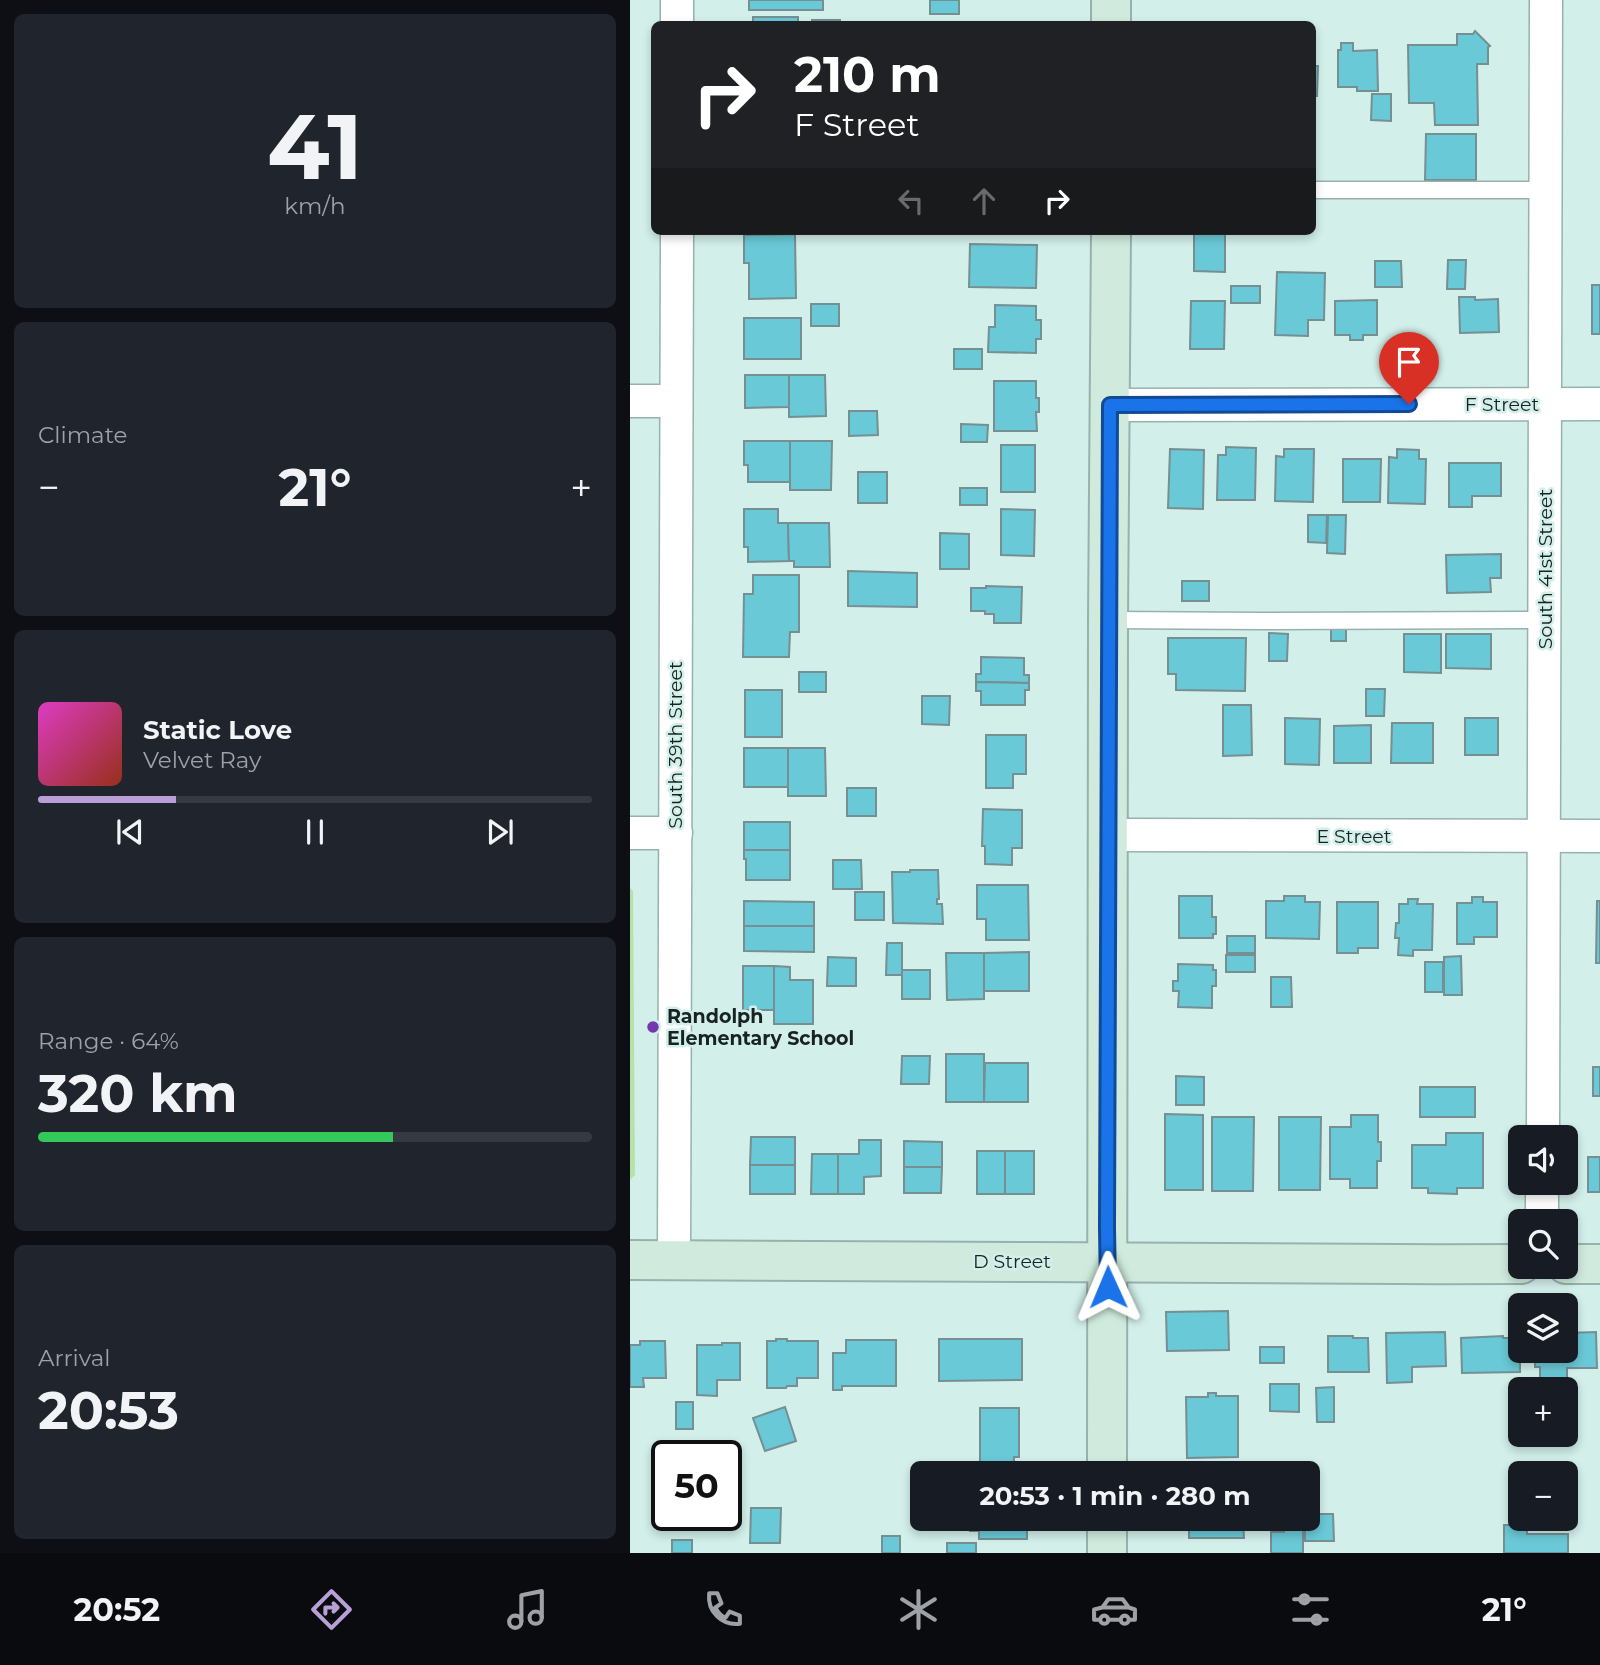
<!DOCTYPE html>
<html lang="en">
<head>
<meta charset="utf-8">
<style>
  body { margin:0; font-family:Montserrat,sans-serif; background:#20242c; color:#f1f3f6; height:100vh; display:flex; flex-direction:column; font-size:26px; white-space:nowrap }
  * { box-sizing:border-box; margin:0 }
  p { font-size:23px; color:#9ea1a6 }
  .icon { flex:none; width:38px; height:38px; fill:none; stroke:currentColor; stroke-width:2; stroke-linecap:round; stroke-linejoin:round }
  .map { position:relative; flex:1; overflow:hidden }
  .drawer { display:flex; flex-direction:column; gap:14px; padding:14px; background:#0d0f14; width:630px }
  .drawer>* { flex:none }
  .banner { position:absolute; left:21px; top:21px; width:665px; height:214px; border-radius:10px; box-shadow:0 4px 10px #0003; background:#202124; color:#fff; overflow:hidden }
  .fabs { position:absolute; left:878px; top:1125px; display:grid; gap:14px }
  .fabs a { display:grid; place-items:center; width:70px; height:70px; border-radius:10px; background:#171b24; box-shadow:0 4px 10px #0003; font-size:35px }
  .speed { position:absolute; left:21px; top:1440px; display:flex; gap:14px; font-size:35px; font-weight:700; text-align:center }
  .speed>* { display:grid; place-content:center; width:91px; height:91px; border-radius:50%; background:#171b24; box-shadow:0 4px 10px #0003; line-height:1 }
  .speed .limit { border:4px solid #111; border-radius:10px; background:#fff; color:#111 }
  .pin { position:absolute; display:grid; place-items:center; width:60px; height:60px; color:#fff; margin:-72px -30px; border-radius:50% 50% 50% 0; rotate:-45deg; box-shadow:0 0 7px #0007 }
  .pin .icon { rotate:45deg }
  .me { position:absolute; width:77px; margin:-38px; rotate:359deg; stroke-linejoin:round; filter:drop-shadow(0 0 5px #0008) }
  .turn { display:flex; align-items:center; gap:24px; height:147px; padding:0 28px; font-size:32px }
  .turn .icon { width:91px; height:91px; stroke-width:2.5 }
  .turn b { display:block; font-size:49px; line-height:60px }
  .lanes { display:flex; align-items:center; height:66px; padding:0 28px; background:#0003; justify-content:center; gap:35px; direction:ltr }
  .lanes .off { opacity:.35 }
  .big { font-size:52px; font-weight:700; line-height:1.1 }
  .drawer .widget { flex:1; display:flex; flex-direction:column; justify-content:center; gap:10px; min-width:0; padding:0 24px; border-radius:10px; background:#20242c }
  .drawer .dial { align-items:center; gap:0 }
  .dial b { font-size:91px; line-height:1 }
  .song { display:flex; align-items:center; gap:21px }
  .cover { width:84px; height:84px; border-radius:10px; background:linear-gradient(135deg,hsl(310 70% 55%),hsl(10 70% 35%)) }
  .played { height:7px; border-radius:4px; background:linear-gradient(90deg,#b89fd6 25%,#363941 25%) }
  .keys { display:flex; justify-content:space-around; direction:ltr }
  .heat { display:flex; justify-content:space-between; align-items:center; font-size:38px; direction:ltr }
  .charge { height:10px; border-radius:5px; background:linear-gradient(90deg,#34c759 64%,#363941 0) }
  .trip { position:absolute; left:280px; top:1461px; width:410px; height:70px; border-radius:10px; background:#171b24; box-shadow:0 4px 10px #0003; font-weight:700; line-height:70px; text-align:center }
  .menu { display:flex; height:112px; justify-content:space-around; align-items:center; background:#090b0e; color:#9ea1a6 }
  .menu .icon { width:49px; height:49px }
  .menu .active { color:#b89fd6 }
  .menu b { font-size:32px; color:#f1f3f6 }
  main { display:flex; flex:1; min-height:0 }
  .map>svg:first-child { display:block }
  .green { fill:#b7e1a8 }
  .building { fill:#6ac9d7; stroke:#758f93; stroke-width:2 }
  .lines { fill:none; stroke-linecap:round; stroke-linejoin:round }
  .lane-casing { stroke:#97b2ae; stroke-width:19 }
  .street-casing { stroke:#97b2ae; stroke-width:35 }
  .secondary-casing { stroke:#97b2ae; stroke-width:42 }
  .lane { stroke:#fff; stroke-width:16 }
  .street { stroke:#fff; stroke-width:32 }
  .secondary { stroke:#d0ebde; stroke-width:38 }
  .route-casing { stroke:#114b97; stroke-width:18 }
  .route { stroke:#1a73e8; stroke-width:12 }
  .poi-dot { fill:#7239af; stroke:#d2efea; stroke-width:2.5 }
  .labels { text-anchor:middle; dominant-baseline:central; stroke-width:5; stroke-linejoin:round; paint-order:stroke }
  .street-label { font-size:19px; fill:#182321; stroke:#d2efea }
  .poi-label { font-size:19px; font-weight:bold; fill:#182321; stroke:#d2efea; text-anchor:start }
</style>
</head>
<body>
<main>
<section class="drawer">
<div class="widget dial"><b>41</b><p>km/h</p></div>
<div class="widget"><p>Climate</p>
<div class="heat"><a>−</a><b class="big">21°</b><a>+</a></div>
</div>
<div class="widget">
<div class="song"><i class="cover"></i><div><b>Static Love</b><p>Velvet Ray</p></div></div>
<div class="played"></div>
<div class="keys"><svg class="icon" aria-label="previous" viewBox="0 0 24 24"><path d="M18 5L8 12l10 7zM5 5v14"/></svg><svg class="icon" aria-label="pause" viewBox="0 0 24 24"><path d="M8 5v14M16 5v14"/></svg><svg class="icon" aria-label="next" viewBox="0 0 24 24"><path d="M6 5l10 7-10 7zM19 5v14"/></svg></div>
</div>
<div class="widget"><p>Range · 64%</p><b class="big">320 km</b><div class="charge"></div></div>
<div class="widget"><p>Arrival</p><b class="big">20:53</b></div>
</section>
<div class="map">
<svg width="970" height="1553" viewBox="0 0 970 1553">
  <rect width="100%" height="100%" fill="#d2efea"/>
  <path class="green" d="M0,888L3,891L5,1175L0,1180Z"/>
  <g class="building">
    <rect x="119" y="0" width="74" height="10"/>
    <rect x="300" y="0" width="29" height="14"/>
    <rect x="123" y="17" width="45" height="7"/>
    <rect x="182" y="20" width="28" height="4"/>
    <path d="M327,22H388V24H305H327Z"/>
    <path d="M845,31L860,46L858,47V64H847L848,125H805L804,103H779L778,45H827V34H843Z"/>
    <path d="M711,43H723V51L747,50L748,91H727V87H708V50H711Z"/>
    <path d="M682,66H688L687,96H682Z"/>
    <path d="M742,94H761V121L741,120Z"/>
    <path d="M796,134H846V180H795Z"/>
    <path d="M564,231H595V272L564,271Z"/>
    <path d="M165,234L166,298L119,299V263H114V235Z"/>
    <path d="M340,244L407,245L406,288L339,287Z"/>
    <path d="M818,260H836L835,289H817Z"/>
    <path d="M745,261H771L772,287H745Z"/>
    <path d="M647,272L695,273L694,320H678V336L645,335Z"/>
    <rect x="962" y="285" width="8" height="49"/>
    <rect x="601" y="286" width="29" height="17"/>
    <path d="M829,297H845V300L868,299L869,332L830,333Z"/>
    <path d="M747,300V335H733V340H720V335H705V301Z"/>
    <path d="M561,301H595L594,349H560Z"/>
    <rect x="181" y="304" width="28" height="22"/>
    <path d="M365,305L406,306V320H411V339H406V353L358,352L359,327H365Z"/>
    <rect x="114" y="318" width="57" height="41"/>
    <rect x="324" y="349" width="28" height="20"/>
    <path d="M115,375H159V407L115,408Z"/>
    <path d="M159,375H195L196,416L159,417Z"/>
    <path d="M364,381H406V398H409V412H406L407,431H364Z"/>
    <path d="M219,411H247L248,435L219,436Z"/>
    <path d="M331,424L358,425L357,442H331Z"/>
    <path d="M114,441H160V482H118V465H114Z"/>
    <path d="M160,441H202L201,490H160Z"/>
    <rect x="371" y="445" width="34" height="47"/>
    <path d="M596,447L626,448L625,500H587L588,455H596Z"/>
    <path d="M540,449L574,450L573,509L538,508Z"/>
    <path d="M654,449H684L683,502L645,501L646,456L654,457Z"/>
    <path d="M767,449L789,450V459H796L795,504L758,503L759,457L767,458Z"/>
    <path d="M713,459H751L750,502H713Z"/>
    <path d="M819,463H871V496H842V507H819Z"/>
    <rect x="228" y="472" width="29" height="31"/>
    <rect x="330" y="488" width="27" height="17"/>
    <path d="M114,509H148V523H158L159,561L118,562V547H114Z"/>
    <path d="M371,509L405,510L404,556L371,555Z"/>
    <path d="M678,515H697L696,543L678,542Z"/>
    <path d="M698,515H716L715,554L697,553Z"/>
    <path d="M158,523H199L200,567H164V561H159Z"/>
    <path d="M310,533L339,534V569H310Z"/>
    <path d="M871,554V578H860L861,592L817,593L816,555Z"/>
    <path d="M218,571L287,573V607L218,606Z"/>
    <path d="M123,575H169V632H160L159,657H113L114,594H123Z"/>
    <rect x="552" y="581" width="27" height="20"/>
    <path d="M356,586L392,587L391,623H364V614H355V611H341V588H356Z"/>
    <rect x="701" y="628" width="15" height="13"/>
    <path d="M639,633L658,634L657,661H639Z"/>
    <path d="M774,634H811V673L774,672Z"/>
    <path d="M816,634H861V669L816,668Z"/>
    <path d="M538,638H616L615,691L546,690V674H538Z"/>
    <path d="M351,657L394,658V675H399V683L346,682V674H351Z"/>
    <rect x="169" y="672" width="27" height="20"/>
    <path d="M346,682L399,683V690H395V705H351V691H346Z"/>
    <path d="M736,689H755L754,716H736Z"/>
    <rect x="115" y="690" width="37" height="47"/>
    <path d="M292,696H320L319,725L292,724Z"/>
    <path d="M593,705H621L622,755L593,756Z"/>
    <path d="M655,718L690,719L689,765L655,764Z"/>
    <rect x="835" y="718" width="33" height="37"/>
    <path d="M762,723H803V763H761Z"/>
    <path d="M741,725V763H704V726Z"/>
    <path d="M356,735H396V774H383V788H356Z"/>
    <rect x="114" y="748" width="44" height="39"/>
    <path d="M158,748H195L196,796H158Z"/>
    <rect x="217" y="788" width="29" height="28"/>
    <path d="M353,809L392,810V848H382V865L355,864V846H352Z"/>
    <rect x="114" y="822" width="46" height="28"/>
    <path d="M114,850H160V880H116V859H114Z"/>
    <path d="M203,860H231L232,889H203Z"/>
    <path d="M280,870H308L309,899H307V904H312L313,924L263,923L262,872H280Z"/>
    <path d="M347,885H398L399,940H356V919H347Z"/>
    <rect x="225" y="892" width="29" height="28"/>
    <path d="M549,896H582V917H586V934H583V938H549Z"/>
    <path d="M654,896H675V902H690L689,939L636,938V901H654Z"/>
    <path d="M842,897H853V902H867V937H844V944H827V903H842Z"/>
    <path d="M778,899H788L787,904H803L802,950H783V956L768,955L769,938H765L766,923H769V904H778Z"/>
    <path d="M114,901L184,902V926H114Z"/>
    <path d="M967,901H970V963H966Z"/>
    <path d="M707,902H748V948H728V953H707Z"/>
    <path d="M114,926H184V952L114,951Z"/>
    <rect x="597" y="936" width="28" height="17"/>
    <path d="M257,943H272V975H256Z"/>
    <path d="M399,952V991H354V953Z"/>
    <path d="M316,953H354V999L317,1000Z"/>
    <rect x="596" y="955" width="29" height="17"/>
    <path d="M831,956L832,995H814V957Z"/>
    <path d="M198,957L226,958V986H197Z"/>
    <rect x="795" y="962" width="18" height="30"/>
    <path d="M548,964L583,965V970H586V986H582V1008L548,1007L549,991H543V981H548Z"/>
    <rect x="113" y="966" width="31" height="44"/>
    <path d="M144,966L160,967V980H183V1024H144Z"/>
    <rect x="272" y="970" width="28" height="29"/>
    <path d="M641,977H661L662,1007H641Z"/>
    <rect x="316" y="1054" width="38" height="48"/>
    <path d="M272,1056H300L299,1084H271Z"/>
    <path d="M355,1063H398V1102H354Z"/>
    <rect x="963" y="1067" width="7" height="29"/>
    <path d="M546,1076L574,1077V1105H546Z"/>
    <rect x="790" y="1087" width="55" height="30"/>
    <path d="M535,1114L573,1115V1190H535Z"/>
    <path d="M721,1115H748V1142H751V1161H747V1188H720V1179H700V1127H721Z"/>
    <path d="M582,1117H624L623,1191H582Z"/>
    <path d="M649,1117H691L690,1190H649Z"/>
    <path d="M816,1133H853V1188H827V1194L798,1193V1188H782V1145H816Z"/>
    <path d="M121,1137H165V1165H120Z"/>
    <path d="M229,1140H251V1176L234,1177V1194H208V1154H229Z"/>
    <path d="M274,1141L312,1142V1167H274Z"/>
    <rect x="347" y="1151" width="28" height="43"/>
    <rect x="375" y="1151" width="29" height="43"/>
    <path d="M182,1154H208V1194H181Z"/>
    <rect x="958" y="1157" width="12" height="35"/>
    <rect x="120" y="1165" width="45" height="29"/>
    <path d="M274,1167H312L311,1193H274Z"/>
    <path d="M598,1311L599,1350L537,1351L536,1312Z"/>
    <path d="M815,1332L816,1366L782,1367V1382L757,1383L756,1333Z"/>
    <path d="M966,1332L967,1368H937V1379H910V1367H905V1351H936V1333Z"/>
    <path d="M698,1336H723V1338H738L739,1372H698Z"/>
    <path d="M873,1336V1338H890V1372L832,1373L831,1338Z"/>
    <path d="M146,1339H157V1341H188V1378H167V1386H157L156,1388H137V1341H146Z"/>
    <path d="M309,1339H392V1380L309,1381Z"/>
    <path d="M216,1340H266V1386H212V1390H203V1353H216Z"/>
    <path d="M10,1341H35L36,1378H13L14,1387H0V1345H10Z"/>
    <path d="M92,1343H110V1380H87V1396L67,1395V1345H92Z"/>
    <rect x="630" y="1347" width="24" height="16"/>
    <path d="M640,1384H669V1412L640,1411Z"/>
    <path d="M704,1387V1422H687L686,1388Z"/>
    <path d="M578,1393H586V1396H608V1457L557,1458L556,1397H578Z"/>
    <rect x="46" y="1402" width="17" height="27"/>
    <path d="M155,1407L166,1441L135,1451L123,1418Z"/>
    <path d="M350,1408H389V1457H384V1473H350Z"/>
    <rect x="574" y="1468" width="36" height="6"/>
    <path d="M121,1508H151L150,1543H120Z"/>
    <path d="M677,1514H703L704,1541H675V1519H677Z"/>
    <path d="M340,1519H397V1539H349V1531H340Z"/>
    <path d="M559,1519H613L614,1538H559Z"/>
    <path d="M654,1519H673V1553H641V1532H654Z"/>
    <path d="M874,1525H897V1534H938V1553H874Z"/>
    <rect x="252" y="1536" width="18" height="17"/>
    <rect x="42" y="1540" width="20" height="13"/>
    <rect x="317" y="1543" width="29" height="10"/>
  </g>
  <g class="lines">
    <defs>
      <g id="lane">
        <path d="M682,190H916"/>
        <path d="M478,620L632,621L914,620"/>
      </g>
      <g id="street">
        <path d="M47,0V24"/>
        <path d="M0,401H46"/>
        <path d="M479,405L970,404"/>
        <path d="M0,833H46"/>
        <path d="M478,835L970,836"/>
        <path d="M913,1138L916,0"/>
        <path d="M912,1222V1183"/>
        <path d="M44,1260L47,231"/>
      </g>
      <g id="secondary">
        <path d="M481,0V24"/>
        <path d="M0,1260C297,1260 594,1265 891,1264"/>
        <path d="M936,1264H970"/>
        <path d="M477,1474L478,620L481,231"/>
        <path d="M477,1553V1519"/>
      </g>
    </defs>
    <use href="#lane" class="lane-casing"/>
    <use href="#street" class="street-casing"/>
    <use href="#secondary" class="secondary-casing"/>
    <use href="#lane" class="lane"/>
    <use href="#street" class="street"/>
    <use href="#secondary" class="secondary"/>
  </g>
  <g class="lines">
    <defs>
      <path id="route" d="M478,1287L477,1228L480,405L779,404"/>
    </defs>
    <use href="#route" class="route-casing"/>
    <use href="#route" class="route"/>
  </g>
  <circle class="poi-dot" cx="23" cy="1027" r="7"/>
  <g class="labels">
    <g class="street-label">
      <text x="872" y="404">F Street</text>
      <text transform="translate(915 569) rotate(-90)">South 41st Street</text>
      <text transform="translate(45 745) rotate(-90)">South 39th Street</text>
      <text x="724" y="836">E Street</text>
      <text x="382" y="1261">D Street</text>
    </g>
    <g class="poi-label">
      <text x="37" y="1016">Randolph<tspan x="37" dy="22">Elementary School</tspan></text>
    </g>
  </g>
</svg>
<div class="fabs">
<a><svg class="icon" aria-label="sound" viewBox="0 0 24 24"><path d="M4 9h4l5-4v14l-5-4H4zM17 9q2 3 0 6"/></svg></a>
<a><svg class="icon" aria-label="search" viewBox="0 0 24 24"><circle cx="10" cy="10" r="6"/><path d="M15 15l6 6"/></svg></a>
<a><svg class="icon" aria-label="layers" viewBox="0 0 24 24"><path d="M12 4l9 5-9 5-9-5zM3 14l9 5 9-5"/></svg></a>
<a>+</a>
<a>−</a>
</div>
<div class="speed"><div class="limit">50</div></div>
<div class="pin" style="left:779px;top:404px;background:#d93025"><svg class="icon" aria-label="arrive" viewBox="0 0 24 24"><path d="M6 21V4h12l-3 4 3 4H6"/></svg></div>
<svg class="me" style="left:478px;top:1287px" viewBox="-20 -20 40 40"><path d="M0-17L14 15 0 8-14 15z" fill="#1a73e8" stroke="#fff" stroke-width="4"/></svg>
<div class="trip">20:53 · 1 min · 280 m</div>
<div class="banner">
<div class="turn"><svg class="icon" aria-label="right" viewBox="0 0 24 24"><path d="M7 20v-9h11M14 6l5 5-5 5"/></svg><div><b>210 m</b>F Street</div></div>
<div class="lanes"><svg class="icon off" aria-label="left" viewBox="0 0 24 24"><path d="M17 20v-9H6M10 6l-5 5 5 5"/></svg><svg class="icon off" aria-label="ahead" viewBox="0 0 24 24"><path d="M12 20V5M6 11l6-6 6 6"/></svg><svg class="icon" aria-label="right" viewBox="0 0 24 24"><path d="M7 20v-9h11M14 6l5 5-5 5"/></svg></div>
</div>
</div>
</main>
<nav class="menu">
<b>20:52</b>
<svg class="icon active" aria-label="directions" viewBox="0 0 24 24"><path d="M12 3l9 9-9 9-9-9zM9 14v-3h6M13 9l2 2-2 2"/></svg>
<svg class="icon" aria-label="music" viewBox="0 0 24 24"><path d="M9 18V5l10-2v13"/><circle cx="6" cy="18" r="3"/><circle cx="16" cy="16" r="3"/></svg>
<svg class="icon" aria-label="phone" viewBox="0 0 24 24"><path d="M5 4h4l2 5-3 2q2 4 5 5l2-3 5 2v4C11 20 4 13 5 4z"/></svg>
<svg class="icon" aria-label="climate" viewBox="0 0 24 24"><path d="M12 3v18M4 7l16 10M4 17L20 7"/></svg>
<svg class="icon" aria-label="car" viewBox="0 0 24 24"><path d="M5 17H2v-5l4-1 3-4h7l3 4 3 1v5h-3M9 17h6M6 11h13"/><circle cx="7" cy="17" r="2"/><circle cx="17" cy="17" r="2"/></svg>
<svg class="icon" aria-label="filters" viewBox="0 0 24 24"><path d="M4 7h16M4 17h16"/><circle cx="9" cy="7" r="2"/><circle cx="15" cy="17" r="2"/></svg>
<b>21°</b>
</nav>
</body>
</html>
